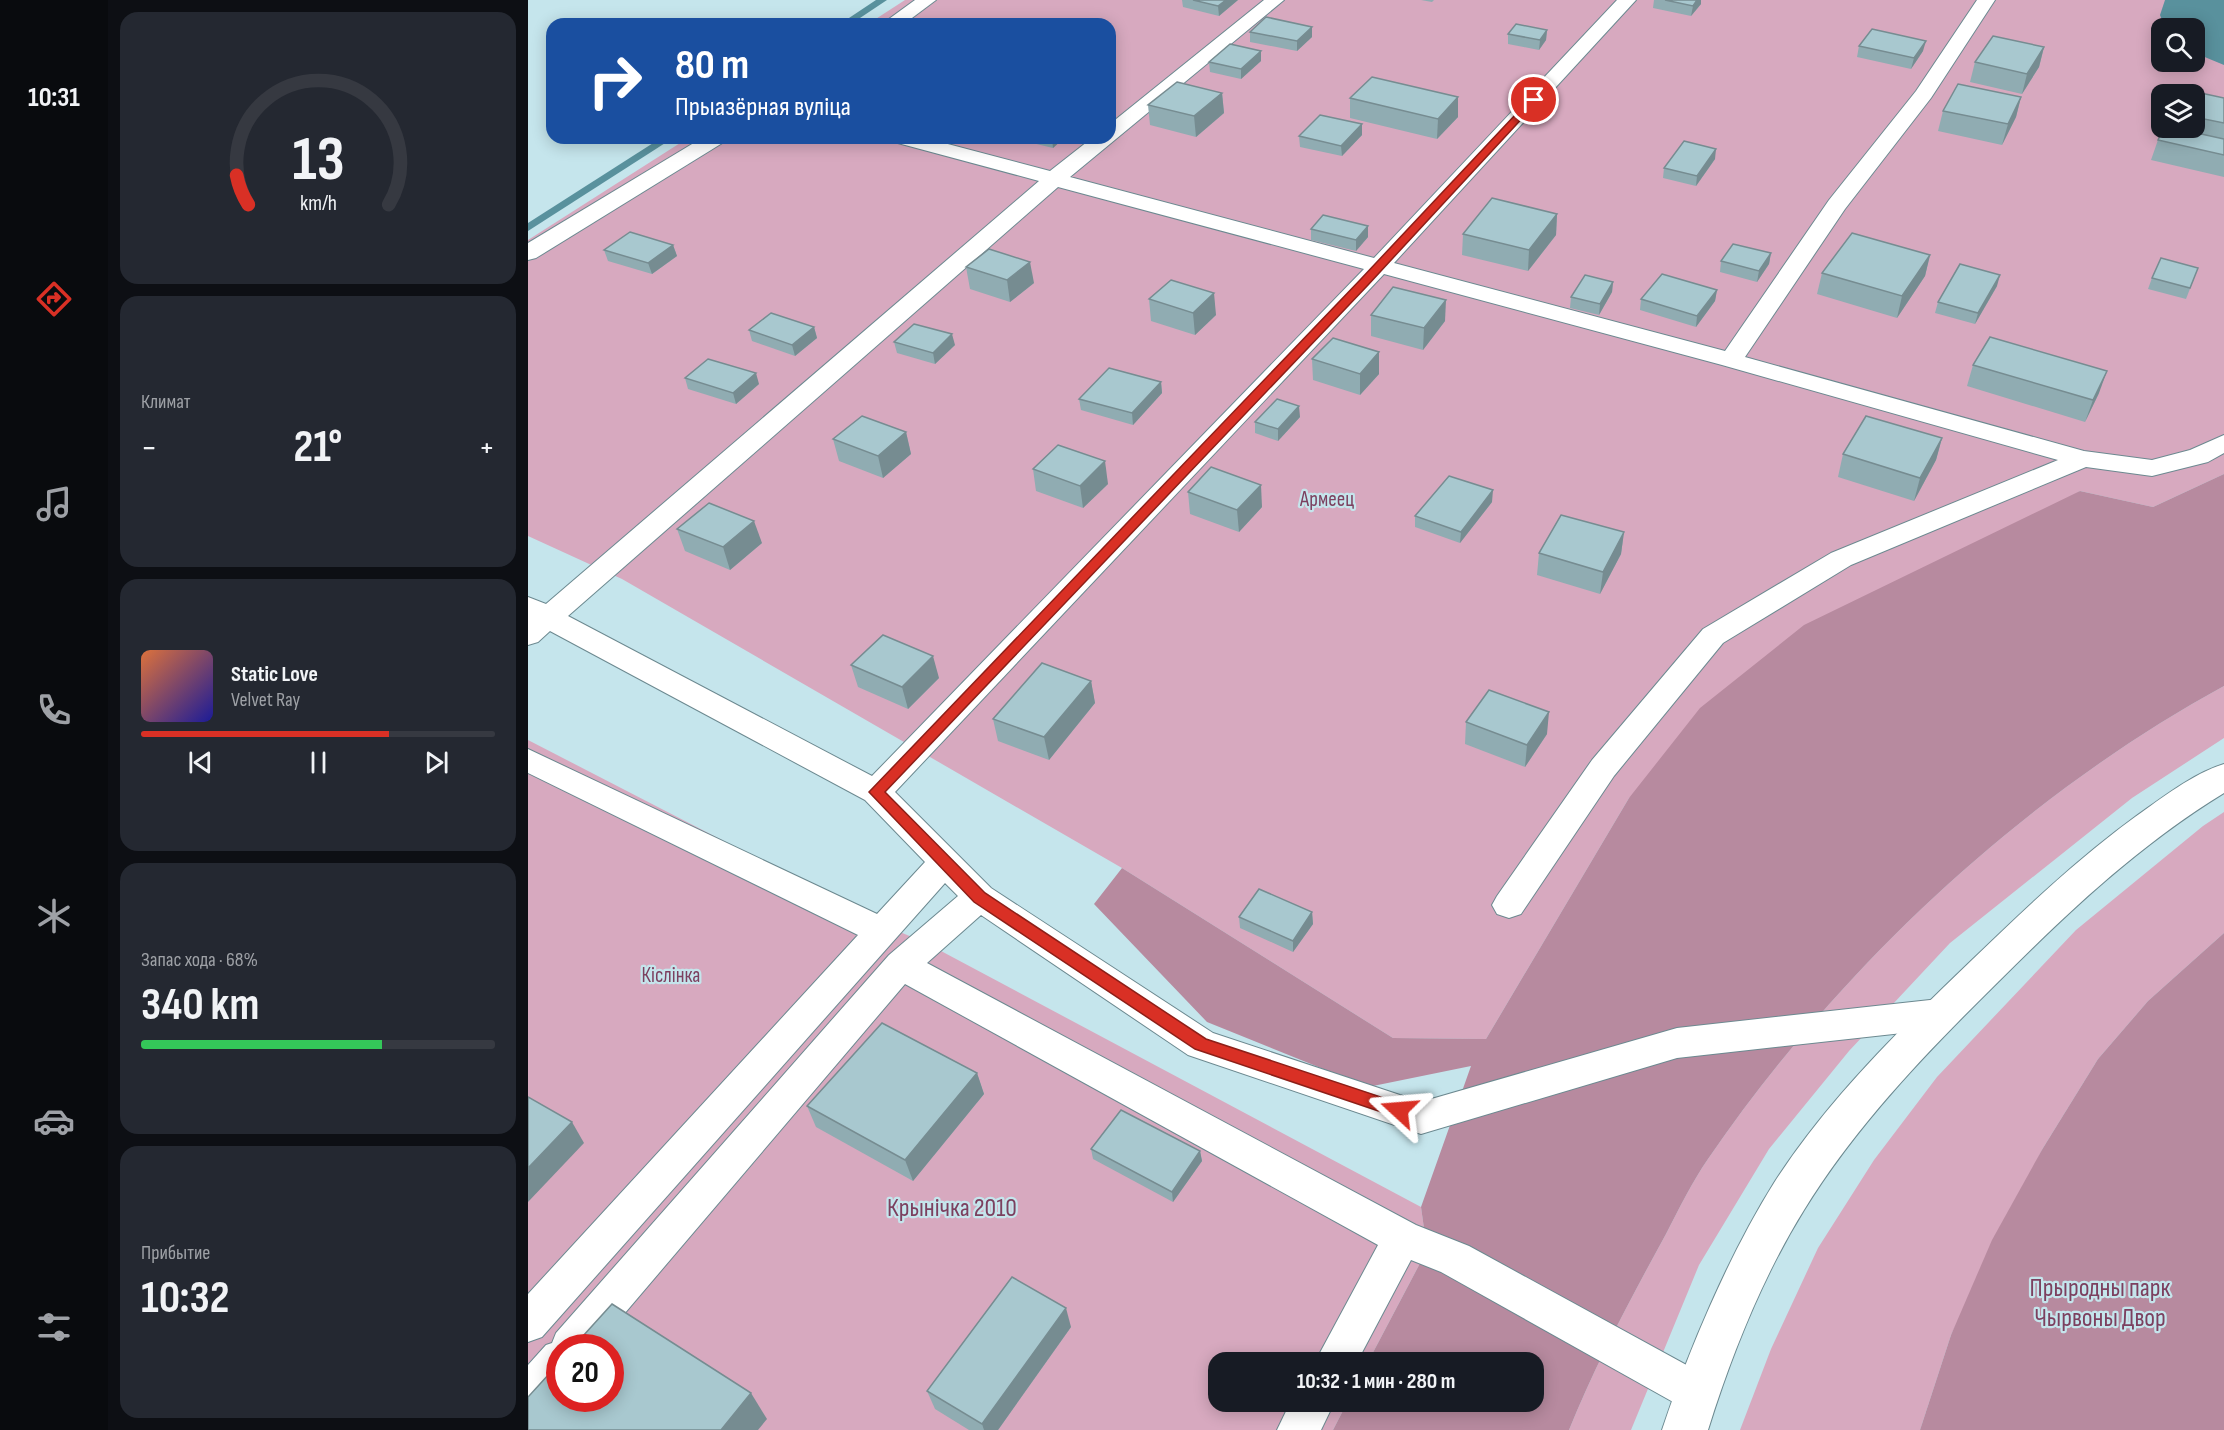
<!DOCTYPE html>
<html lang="ru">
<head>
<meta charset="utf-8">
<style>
  body { margin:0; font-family:"Sofia Sans Condensed",sans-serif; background:#242831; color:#f1f3f6; height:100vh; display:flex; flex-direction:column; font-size:22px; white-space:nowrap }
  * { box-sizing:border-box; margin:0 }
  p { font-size:20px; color:#9ea1a6 }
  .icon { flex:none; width:33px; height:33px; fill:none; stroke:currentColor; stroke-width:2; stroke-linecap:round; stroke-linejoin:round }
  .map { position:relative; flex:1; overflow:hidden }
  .sheet { display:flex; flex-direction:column; gap:12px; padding:12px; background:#0d0f14; width:420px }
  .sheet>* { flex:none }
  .hud { position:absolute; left:18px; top:18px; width:570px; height:126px; border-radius:18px; box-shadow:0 3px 15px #0003; background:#1a4fa0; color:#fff; overflow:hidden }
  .controls { position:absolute; left:1623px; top:18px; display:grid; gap:12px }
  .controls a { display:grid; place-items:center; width:54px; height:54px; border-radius:12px; background:#171b24; box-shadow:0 3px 15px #0003; font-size:30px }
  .speed { position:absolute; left:18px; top:1334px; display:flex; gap:12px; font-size:30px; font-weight:700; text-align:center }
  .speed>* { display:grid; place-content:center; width:78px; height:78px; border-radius:50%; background:#171b24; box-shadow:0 3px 15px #0003; line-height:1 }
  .speed .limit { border:9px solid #d22; background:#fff; color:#111 }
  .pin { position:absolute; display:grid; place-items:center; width:51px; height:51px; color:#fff; margin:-26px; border:3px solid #fff; border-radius:50%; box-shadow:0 2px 6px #0007 }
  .me { position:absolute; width:66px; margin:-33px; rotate:289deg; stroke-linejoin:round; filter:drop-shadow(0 0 4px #0008) }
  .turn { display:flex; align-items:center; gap:21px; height:126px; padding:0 30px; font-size:27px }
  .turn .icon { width:78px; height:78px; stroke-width:2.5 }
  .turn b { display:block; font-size:42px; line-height:51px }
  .big { font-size:45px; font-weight:700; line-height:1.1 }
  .sheet .card { flex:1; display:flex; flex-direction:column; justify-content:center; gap:9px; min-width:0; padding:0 21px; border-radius:18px; background:#242831 }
  .sheet .dial { align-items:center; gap:0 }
  .dial svg { height:156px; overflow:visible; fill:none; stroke:#363941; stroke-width:7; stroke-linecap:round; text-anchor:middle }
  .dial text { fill:#f1f3f6; stroke:none }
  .song { display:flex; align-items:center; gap:18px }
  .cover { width:72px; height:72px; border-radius:9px; background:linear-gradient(135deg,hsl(20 70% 55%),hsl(240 70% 35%)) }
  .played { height:6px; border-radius:3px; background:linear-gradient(90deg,#d93025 70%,#363941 70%) }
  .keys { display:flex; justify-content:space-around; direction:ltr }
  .heat { display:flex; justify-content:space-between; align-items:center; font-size:33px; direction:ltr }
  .charge { height:9px; border-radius:4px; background:linear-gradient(90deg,#34c759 68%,#363941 0) }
  .trip { position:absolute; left:680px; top:1352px; width:336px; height:60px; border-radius:18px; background:#171b24; box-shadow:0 3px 15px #0003; font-weight:700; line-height:60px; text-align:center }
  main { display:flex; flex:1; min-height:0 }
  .tabs { display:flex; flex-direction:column; width:108px; justify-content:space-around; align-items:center; background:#090b0e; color:#9ea1a6 }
  .tabs .icon { width:42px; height:42px }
  .tabs .selected { color:#d93025 }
  .tabs b { font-size:27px; color:#f1f3f6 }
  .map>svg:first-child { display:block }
  .green { fill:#d7a9bf; fill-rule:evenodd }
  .forest { fill:#b78a9f }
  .water { fill:#59919d }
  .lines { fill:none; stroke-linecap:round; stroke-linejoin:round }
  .stream { fill:#59919d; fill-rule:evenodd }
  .lane-casing { stroke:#6c8990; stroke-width:2 }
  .street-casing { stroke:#6c8990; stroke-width:2 }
  .lane { fill:#fff; fill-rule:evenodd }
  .street { fill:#fff; fill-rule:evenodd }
  .wall { fill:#90acb2 }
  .shaded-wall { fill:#768c91 }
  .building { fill:#a8c8cf; stroke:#768c91; stroke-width:1.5 }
  .route { fill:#d93025; stroke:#8d1f18; stroke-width:1.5 }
  .labels { text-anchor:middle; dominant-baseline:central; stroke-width:4.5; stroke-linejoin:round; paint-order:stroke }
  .park-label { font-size:21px; fill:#7c405f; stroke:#c5e5ec }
  .near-park-label { font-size:26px; fill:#7c405f; stroke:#c5e5ec }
</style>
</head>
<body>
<main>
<nav class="tabs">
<b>10:31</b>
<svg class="icon selected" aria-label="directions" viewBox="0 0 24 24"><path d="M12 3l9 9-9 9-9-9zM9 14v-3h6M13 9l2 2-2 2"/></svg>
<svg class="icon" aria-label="music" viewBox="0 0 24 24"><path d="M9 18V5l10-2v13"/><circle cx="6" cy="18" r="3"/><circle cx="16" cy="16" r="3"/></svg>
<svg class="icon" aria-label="phone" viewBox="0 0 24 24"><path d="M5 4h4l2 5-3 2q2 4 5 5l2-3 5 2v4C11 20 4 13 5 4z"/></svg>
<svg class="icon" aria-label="climate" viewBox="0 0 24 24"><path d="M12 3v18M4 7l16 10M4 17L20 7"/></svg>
<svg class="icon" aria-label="car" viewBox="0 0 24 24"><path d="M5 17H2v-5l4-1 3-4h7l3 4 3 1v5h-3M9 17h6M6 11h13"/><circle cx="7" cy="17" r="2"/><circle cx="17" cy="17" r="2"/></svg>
<svg class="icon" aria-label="filters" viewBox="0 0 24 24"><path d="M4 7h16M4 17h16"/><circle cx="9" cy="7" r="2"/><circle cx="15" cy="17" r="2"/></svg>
</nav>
<section class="sheet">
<div class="card dial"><svg viewBox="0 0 100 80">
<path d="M14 69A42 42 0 1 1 86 69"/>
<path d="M14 69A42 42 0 0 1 8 54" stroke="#d93025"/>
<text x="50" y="56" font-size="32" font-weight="700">13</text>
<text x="50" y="72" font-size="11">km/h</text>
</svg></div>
<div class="card"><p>Климат</p>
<div class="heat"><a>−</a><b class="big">21°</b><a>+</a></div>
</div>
<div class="card">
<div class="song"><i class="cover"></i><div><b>Static Love</b><p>Velvet Ray</p></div></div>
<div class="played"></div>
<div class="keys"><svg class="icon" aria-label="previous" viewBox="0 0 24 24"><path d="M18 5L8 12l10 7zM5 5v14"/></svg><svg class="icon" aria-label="pause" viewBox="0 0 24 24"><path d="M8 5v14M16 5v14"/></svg><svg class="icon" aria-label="next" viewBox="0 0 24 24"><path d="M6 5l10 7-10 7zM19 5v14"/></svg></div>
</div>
<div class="card"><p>Запас хода · 68%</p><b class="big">340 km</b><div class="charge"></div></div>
<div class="card"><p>Прибытие</p><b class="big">10:32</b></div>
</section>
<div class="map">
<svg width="1696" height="1430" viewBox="0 0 1696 1430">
  <rect width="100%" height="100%" fill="#c5e5ec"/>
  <g class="green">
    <path d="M377,0H1696V474L1625,507L1552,491L1101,798L958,1039L865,1038L594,868L94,579L0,536V240L160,138H582V24H340ZM1634,28H1666V62H1634ZM1634,94H1666V128H1634Z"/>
    <path d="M1696,686V738L1604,798L1422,943L1321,1051L1241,1149L1171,1265L1103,1430H1041C1068,1363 1103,1298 1138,1234C1151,1209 1164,1182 1180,1159C1310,969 1493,797 1696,686Z"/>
    <path d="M0,740L372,932L398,943L893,1207L899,1250L840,1362H690V1401H820L805,1430H0ZM32,1347H82V1398H32Z"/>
    <path d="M1696,812V933L1620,1001L1570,1059L1515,1148L1423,1335L1392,1430H1212L1243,1349L1290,1248L1346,1160L1409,1077L1548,930L1675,826Z"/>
  </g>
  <g class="forest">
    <path d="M1696,474V686C1493,797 1310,969 1180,1159C1164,1182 1151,1209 1138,1234C1103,1298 1068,1363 1041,1430H805L820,1401H1005V1362H840L899,1250L893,1207L943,1066L840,1087L679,1022L566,904L594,868L865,1038L958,1039L1101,798L1172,708L1276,625L1552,491L1625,507Z"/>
    <path d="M1696,933V1430H1392L1423,1335L1464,1240L1515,1148L1570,1059L1620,1001Z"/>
  </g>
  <path class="water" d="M1637,0H1696V65L1667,53L1666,28H1637L1632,15Z"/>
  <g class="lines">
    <g class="stream">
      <path d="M348,0H359L323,24H312Z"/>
      <path d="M133,138H145L0,231V223Z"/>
    </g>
    <defs>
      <g id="lane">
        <path d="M387,0H408L376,24H354Z"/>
        <path d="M736,0H756L542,177L846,258L1089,0H1108L866,263L1197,351L1301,200L1388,91L1449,0H1467L1403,98L1317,209L1217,357L1556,451L1624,460L1662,450L1696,435V453L1680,462L1624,476L1558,467L1323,565L1195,643L1086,776L993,914L981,918L969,914L964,905L969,896L1064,760L1175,629L1303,553L1530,460L1194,365L856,274L367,792L463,888L685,1033L893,1102L1149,1028L1411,999L1423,1004L1428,1014L1423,1024L1411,1029L1149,1058L893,1134L660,1055L453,915L399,963L888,1225L941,1246L1184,1379L1190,1393L1184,1407L1169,1413L1154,1407L913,1272L883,1260L829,1362H787L850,1245L377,984L68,1347H32V1390L15,1409L0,1415V1365L18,1345L24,1343L28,1333L361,955L430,896L417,883L14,1337L0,1342V1294L330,935L0,773V749L349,914L397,862L337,800L22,631L10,642L0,645V597L18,604L511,181L366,142L363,138H397L522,171L564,138H582V124ZM530,187L836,269L344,776L40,616Z"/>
        <path d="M174,138H199L196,142L8,258L0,260V243Z"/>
        <path d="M763,1401H807L793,1430H749Z"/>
      </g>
      <path id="street" d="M1696,764V793C1611,845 1540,912 1470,982C1400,1051 1328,1125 1276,1210C1235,1276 1203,1356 1180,1430H1134C1161,1349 1201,1255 1246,1183C1299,1100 1373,1028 1444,960C1496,910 1548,860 1607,817C1634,798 1664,774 1696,764Z"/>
    </defs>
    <use href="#lane" class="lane-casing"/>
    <use href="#street" class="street-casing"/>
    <use href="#lane" class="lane"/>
    <use href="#street" class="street"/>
  </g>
  <g class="wall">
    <path d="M654,0H710L691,16L655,7Z"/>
    <path d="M893,0H906L904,2Z"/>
    <path d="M1126,0H1173V4L1163,16L1125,8Z"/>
    <path d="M784,27V37L769,51L722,42V32Z"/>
    <path d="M1019,30L1018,40L1011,50L980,44V34Z"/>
    <path d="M1331,46L1395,51L1383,69L1329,57Z"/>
    <path d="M1516,47L1511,67L1494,94L1442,82L1447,62Z"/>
    <path d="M733,61L713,79L682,72L681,62Z"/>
    <path d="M694,93L696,113L668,137L622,125L620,105Z"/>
    <path d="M1666,94L1696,98V177L1623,160L1630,140L1636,128H1666Z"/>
    <path d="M1493,97L1488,117L1474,145L1410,131L1415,111Z"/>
    <path d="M822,98L930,117L909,139L822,118Z"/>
    <path d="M834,124V135L814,156L772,147L771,136Z"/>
    <path d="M484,138H536L525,148Z"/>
    <path d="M1187,159L1168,186L1135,178L1136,168Z"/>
    <path d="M1029,214L1028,235L1000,271L934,255L935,234Z"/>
    <path d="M783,229L840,237L828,251L783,240Z"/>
    <path d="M145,245L149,256L124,274L80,261L76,250Z"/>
    <path d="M1243,253L1241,264L1229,282L1192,272L1193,261Z"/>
    <path d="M1402,255L1397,276L1369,318L1289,294L1294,273Z"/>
    <path d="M438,267L506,283L482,302L442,289Z"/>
    <path d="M1670,268L1658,299L1620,289L1624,278Z"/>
    <path d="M1085,282L1084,292L1071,315L1042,308L1043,297Z"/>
    <path d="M1469,286L1447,324L1407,313L1410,302Z"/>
    <path d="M1189,290L1187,301L1168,327L1112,310L1113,299Z"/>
    <path d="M621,299L688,315L667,335L623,321Z"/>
    <path d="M843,315L917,321L895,350L843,336Z"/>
    <path d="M286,327L289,338L267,356L224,341L221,330Z"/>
    <path d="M366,342L427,345L407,364L369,353Z"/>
    <path d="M784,359L851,374L832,395L785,380Z"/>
    <path d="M1445,365L1571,393L1557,422L1439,386Z"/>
    <path d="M157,378L231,384L208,404L160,389Z"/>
    <path d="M633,382L634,393L605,425L553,410L551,399Z"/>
    <path d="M772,417L750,441L727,433V422Z"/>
    <path d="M378,432L383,454L355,478L311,461L305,439Z"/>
    <path d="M1414,438L1408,460L1386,501L1310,477L1315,454Z"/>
    <path d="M505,469L580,484L555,508L508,491Z"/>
    <path d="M660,492L734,507L711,532L662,514Z"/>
    <path d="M964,502L932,543L887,527V516Z"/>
    <path d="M149,529L234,543L202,570L157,551Z"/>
    <path d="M1096,532L1093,554L1072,594L1009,575L1011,553Z"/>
    <path d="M323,665L411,678L380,709L330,687Z"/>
    <path d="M563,681L567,703L521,760L470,741L465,719Z"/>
    <path d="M938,722L1019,734L997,767L937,744Z"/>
    <path d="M784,912L785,924L765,952L712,928L711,917Z"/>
    <path d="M449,1073L456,1094L385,1181L288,1127L279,1106Z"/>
    <path d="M563,1149L672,1151L674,1161L645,1202L565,1159Z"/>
    <path d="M543,1327L470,1430H441L407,1409L399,1391Z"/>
  </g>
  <g class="shaded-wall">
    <path d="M698,0H710L691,16L690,6Z"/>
    <path d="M1169,0H1173V4L1163,16L1165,6Z"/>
    <path d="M784,27V37L769,51V41Z"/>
    <path d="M1019,30L1018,40L1011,50L1012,40Z"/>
    <path d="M1398,41L1395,51L1383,69L1386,58Z"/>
    <path d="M1516,47L1511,67L1494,94L1499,74Z"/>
    <path d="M733,51V61L713,79V69Z"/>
    <path d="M694,93L696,113L668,137L666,116Z"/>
    <path d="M930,97V117L909,139L910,119Z"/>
    <path d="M1493,97L1488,117L1474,145L1480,124Z"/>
    <path d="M834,124V135L814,156L813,146Z"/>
    <path d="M524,138H536L525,148Z"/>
    <path d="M1188,149L1187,159L1168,186L1169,176Z"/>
    <path d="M1029,214L1028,235L1000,271L1001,250Z"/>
    <path d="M840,226V237L828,251V240Z"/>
    <path d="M145,245L149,256L124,274L120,263Z"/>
    <path d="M1243,253L1241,264L1229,282L1231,271Z"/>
    <path d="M1402,255L1397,276L1369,318L1374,296Z"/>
    <path d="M502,262L506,283L482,302L479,280Z"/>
    <path d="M1472,275L1469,286L1447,324L1450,313Z"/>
    <path d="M1085,282L1084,292L1071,315L1072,304Z"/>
    <path d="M1189,290L1187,301L1168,327L1169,316Z"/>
    <path d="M686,293L688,315L667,335L665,313Z"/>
    <path d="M918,300L917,321L895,350L896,328Z"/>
    <path d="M286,327L289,338L267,356L264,345Z"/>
    <path d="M424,334L427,345L407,364L405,353Z"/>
    <path d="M851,352V374L832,395V374Z"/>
    <path d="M1579,371L1571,393L1557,422L1565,400Z"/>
    <path d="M228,373L231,384L208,404L205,393Z"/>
    <path d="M633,382L634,393L605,425L604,413Z"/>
    <path d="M771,406L772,417L750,441V429Z"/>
    <path d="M378,432L383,454L355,478L350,456Z"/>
    <path d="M1414,438L1408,460L1386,501L1392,478Z"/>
    <path d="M577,461L580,484L555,508L552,486Z"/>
    <path d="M733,485L734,507L711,532L709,510Z"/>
    <path d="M965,490L964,502L932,543L933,532Z"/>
    <path d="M226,521L234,543L202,570L195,547Z"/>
    <path d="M1096,532L1093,554L1072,594L1075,572Z"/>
    <path d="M405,656L411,678L380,709L374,687Z"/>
    <path d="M563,681L567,703L521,760L516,737Z"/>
    <path d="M1021,712L1019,734L997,767L999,745Z"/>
    <path d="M784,912L785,924L765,952V941Z"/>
    <path d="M449,1073L456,1094L385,1181L377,1160Z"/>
    <path d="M44,1122L56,1143L0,1202V1168Z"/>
    <path d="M672,1151L674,1161L645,1202L644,1192Z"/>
    <path d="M538,1308L543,1327L470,1430H456L454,1424Z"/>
    <path d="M223,1393L239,1419L230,1430H193Z"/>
  </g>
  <g class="building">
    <path d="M665,0H698L690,6Z"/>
    <path d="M1137,0H1169L1165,6Z"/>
    <path d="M738,17L784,27L769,41L722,32Z"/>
    <path d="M988,24L1019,30L1012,40L980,34Z"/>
    <path d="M1344,29L1398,41L1386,58L1331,46Z"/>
    <path d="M1465,36L1516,47L1499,74L1447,62Z"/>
    <path d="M702,44L733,51L713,69L681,62Z"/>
    <path d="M844,77L930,97L910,119L822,98Z"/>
    <path d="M649,82L694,93L666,116L620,105Z"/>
    <path d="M1430,84L1493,97L1480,124L1415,111Z"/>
    <path d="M1659,90L1696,98V123L1666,117V94H1657Z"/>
    <path d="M792,115L834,124L813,146L771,136Z"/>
    <path d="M1636,128H1646L1696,139V155L1630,140Z"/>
    <path d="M1156,141L1188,149L1169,176L1136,168Z"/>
    <path d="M964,198L1029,214L1001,250L935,234Z"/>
    <path d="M795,215L840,226L828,240L783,229Z"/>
    <path d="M102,232L145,245L120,263L76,250Z"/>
    <path d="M1324,233L1402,255L1374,296L1294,273Z"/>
    <path d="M1205,244L1243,253L1231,271L1193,261Z"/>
    <path d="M461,249L502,262L479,280L438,267Z"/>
    <path d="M1633,258L1670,268L1662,288L1624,278Z"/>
    <path d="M1432,264L1472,275L1450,313L1410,302Z"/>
    <path d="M1134,274L1189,290L1169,316L1113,299Z"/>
    <path d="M1057,275L1085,282L1072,304L1043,297Z"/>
    <path d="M643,280L686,293L665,313L621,299Z"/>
    <path d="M865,287L918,300L896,328L843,315Z"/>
    <path d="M243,313L286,327L264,345L221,330Z"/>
    <path d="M386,324L424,334L405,353L366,342Z"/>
    <path d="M1462,337L1579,371L1565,400L1445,365Z"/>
    <path d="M805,338L851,352L832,374L784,359Z"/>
    <path d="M180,359L228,373L205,393L157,378Z"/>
    <path d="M581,368L633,382L604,413L551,399Z"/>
    <path d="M749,399L771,406L750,429L727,422Z"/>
    <path d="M334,416L378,432L350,456L305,439Z"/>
    <path d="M1338,416L1414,438L1392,478L1315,454Z"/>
    <path d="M530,445L577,461L552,486L505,469Z"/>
    <path d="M683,467L733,485L709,510L660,492Z"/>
    <path d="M921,476L965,490L933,532L887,516Z"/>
    <path d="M181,503L226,521L195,547L149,529Z"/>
    <path d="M1033,515L1096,532L1075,572L1011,553Z"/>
    <path d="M355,635L405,656L374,687L323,665Z"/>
    <path d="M514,663L563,681L516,737L465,719Z"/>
    <path d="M961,690L1021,712L999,745L938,722Z"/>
    <path d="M731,889L784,912L765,941L711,917Z"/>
    <path d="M354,1023L449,1073L377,1160L279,1106Z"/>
    <path d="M0,1097L44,1122L0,1168Z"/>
    <path d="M593,1110L672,1151L644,1192L563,1149Z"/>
    <path d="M484,1277L538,1308L454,1424L399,1391Z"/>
    <path d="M84,1304L223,1393L193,1430H0V1397L32,1362V1398H82V1347H45Z"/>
  </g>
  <path class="route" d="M1003,98L1011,100L840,285L357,792L457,893L678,1039L877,1105L879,1110L877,1116L871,1118L667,1049L446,902L341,792L832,280Z"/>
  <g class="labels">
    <g class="park-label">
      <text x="799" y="499">Армеец</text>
      <text x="143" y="975">Кіслінка</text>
    </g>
    <g class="near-park-label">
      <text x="424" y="1208">Крынічка 2010</text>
      <text x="1572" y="1288">Прыродны парк<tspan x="1572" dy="30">Чырвоны Двор</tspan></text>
    </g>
  </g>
</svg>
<div class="controls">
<a><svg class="icon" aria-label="search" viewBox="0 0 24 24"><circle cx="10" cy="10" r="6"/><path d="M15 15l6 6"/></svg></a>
<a><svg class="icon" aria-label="layers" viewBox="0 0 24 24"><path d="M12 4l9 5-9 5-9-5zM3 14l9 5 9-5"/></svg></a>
</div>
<div class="speed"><div class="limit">20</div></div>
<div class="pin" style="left:1006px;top:100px;background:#d93025"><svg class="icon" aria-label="arrive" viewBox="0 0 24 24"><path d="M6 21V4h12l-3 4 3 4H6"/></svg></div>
<svg class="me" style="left:871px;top:1110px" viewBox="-20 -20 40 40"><path d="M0-17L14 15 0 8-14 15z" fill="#d93025" stroke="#fff" stroke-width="4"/></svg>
<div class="trip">10:32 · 1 мин · 280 m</div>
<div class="hud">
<div class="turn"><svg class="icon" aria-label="right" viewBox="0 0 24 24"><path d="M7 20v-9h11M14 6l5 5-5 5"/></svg><div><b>80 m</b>Прыазёрная вуліца</div></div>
</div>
</div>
</main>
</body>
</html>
